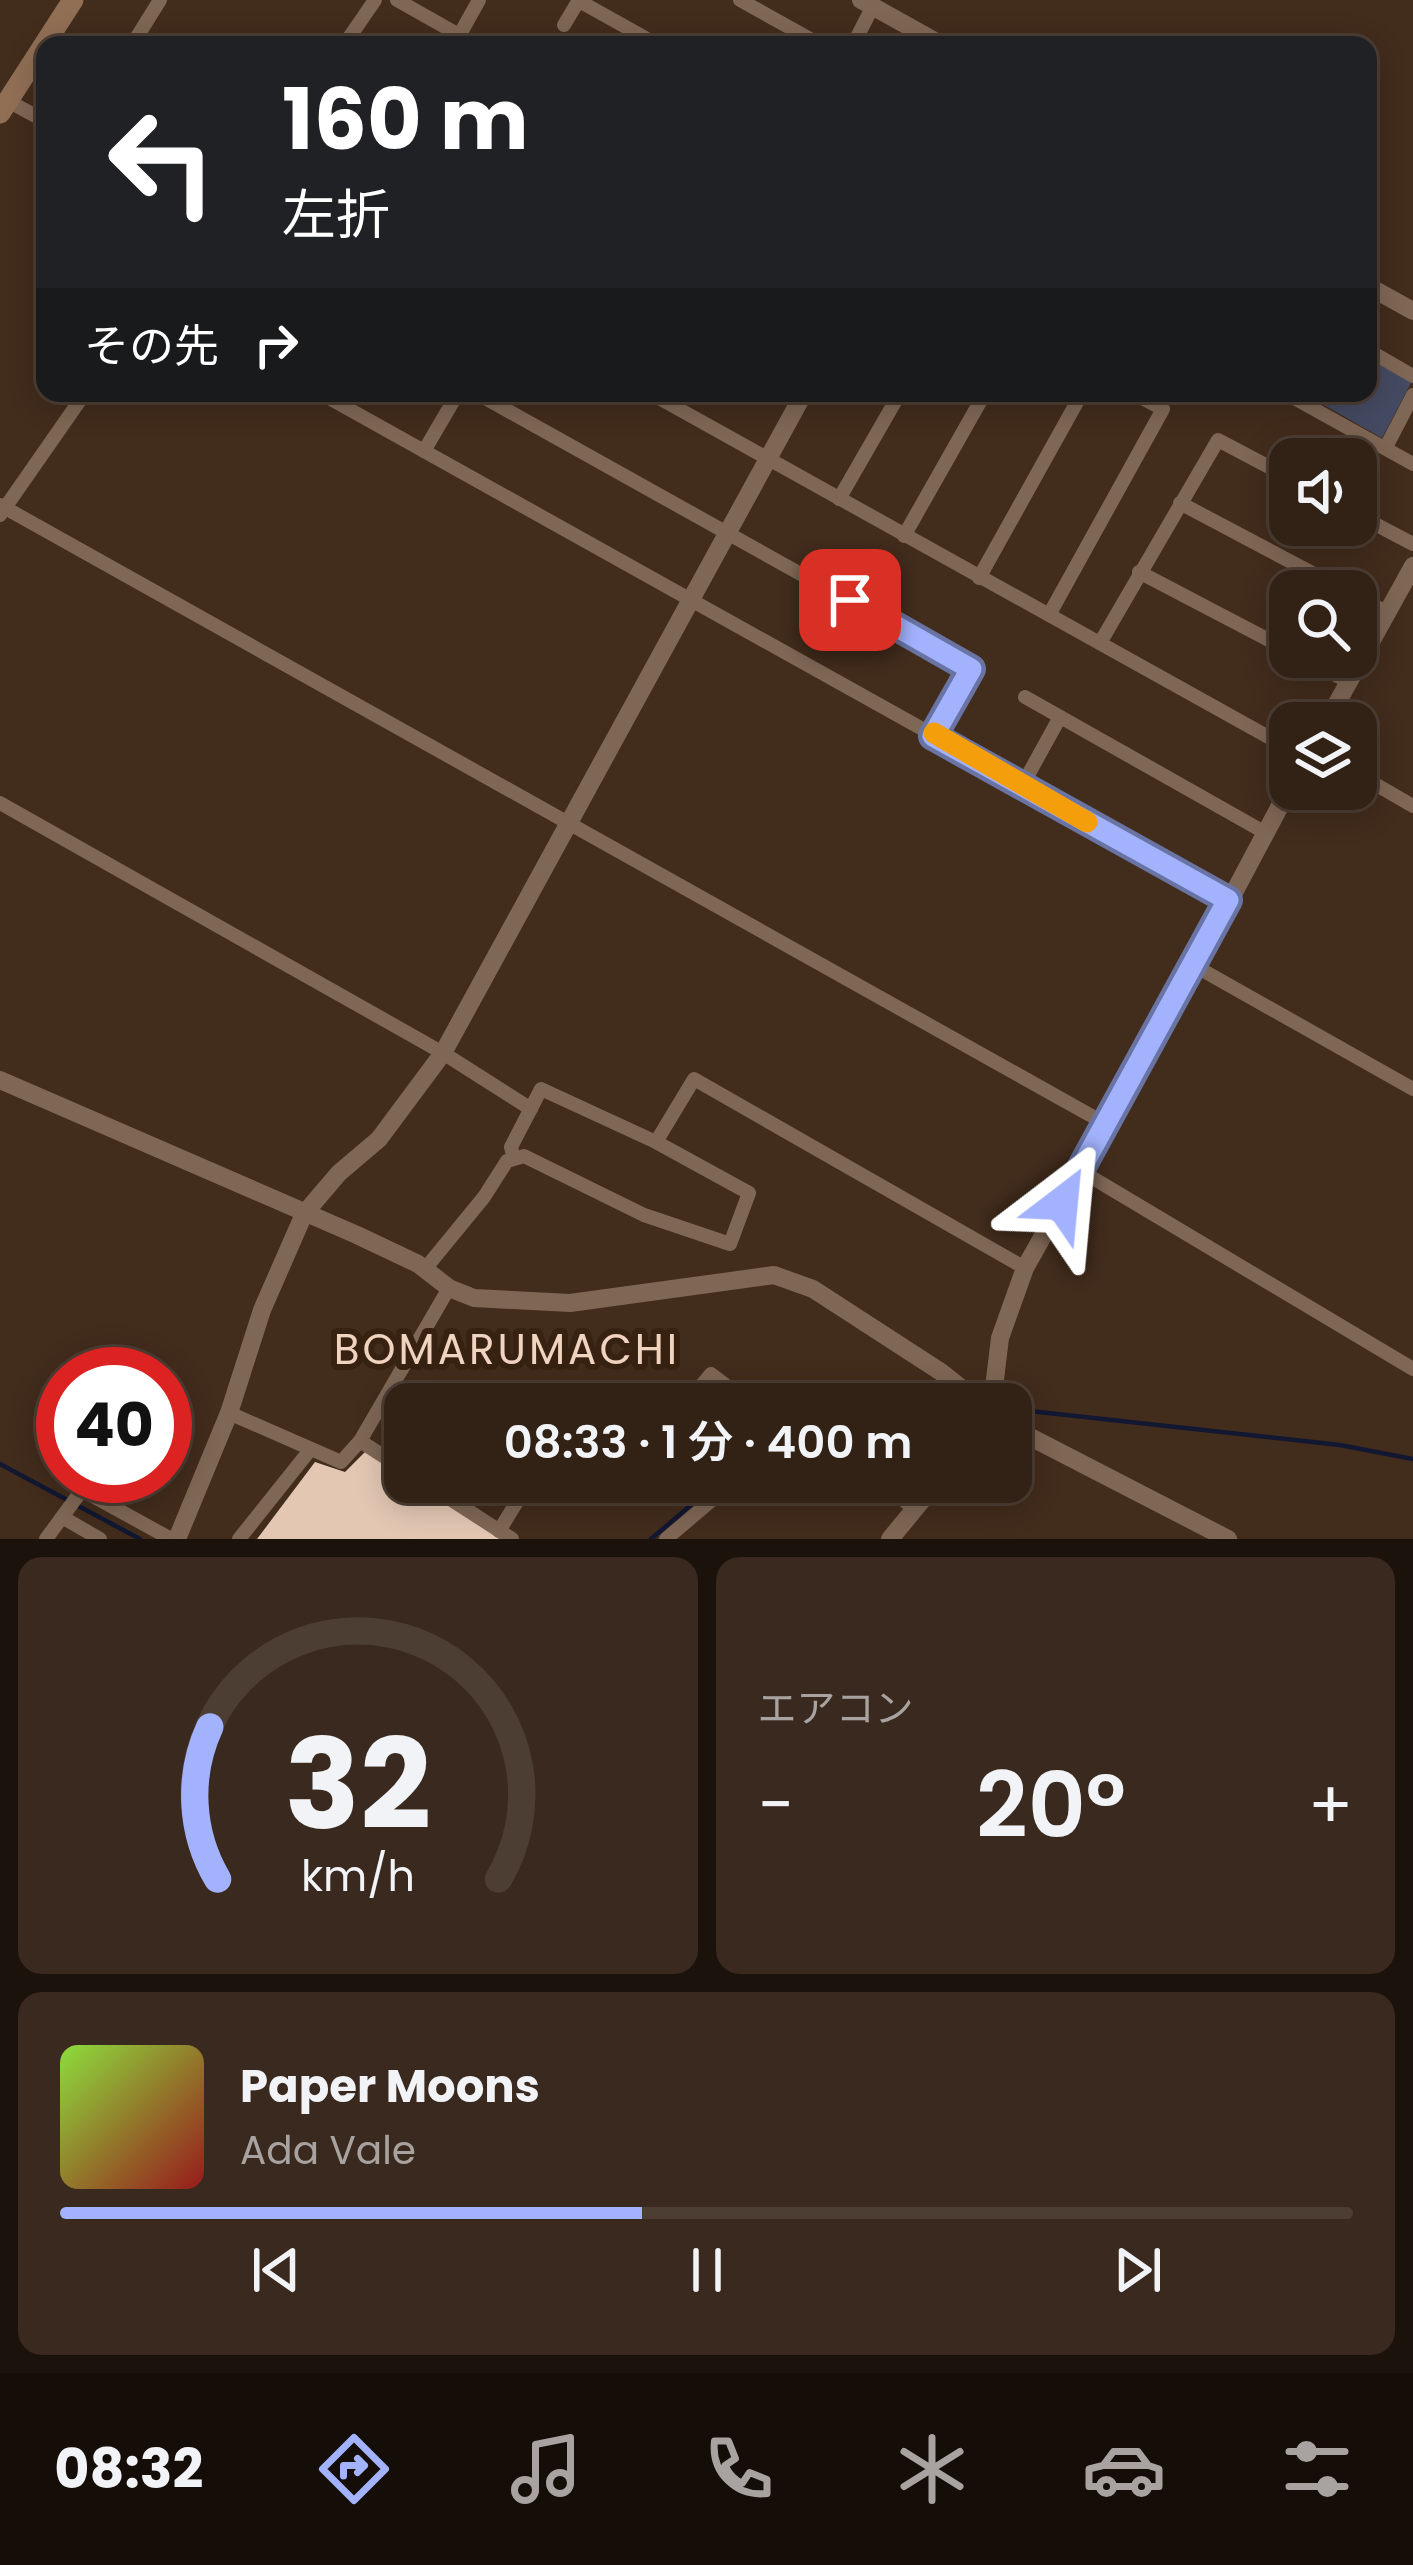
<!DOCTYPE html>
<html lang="ja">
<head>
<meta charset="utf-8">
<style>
  body { margin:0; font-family:Poppins,"Noto Sans JP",sans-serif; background:#3a291e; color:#f1f3f6; height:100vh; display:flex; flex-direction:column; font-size:45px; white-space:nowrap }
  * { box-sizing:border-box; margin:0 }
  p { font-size:39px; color:#a8a3a0 }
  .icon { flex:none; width:66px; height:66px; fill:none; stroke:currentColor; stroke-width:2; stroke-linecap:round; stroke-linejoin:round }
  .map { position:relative; height:1539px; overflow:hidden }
  .side { display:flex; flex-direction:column; gap:18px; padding:18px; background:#1c120c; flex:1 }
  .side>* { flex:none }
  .guide { position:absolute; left:36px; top:36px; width:1341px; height:366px; border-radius:24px; box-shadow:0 6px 30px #0003,0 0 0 3px #4d3e34; background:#202124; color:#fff; overflow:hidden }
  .fabs { position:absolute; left:1269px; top:438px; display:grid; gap:24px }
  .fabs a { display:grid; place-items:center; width:108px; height:108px; border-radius:24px; background:#322115; box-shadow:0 6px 30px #0003,0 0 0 3px #4d3e34; font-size:60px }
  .speed { position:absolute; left:36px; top:1347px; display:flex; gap:24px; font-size:60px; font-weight:700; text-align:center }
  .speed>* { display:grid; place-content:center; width:156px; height:156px; border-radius:50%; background:#322115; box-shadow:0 6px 30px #0003,0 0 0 3px #4d3e34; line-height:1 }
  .speed .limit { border:18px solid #d22; background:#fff; color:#111 }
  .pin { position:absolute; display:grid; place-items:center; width:102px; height:102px; color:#fff; margin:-51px; border-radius:24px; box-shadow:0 6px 18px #0006 }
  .me { position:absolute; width:132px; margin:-66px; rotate:29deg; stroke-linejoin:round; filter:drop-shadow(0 0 9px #0008) }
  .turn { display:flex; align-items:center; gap:42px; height:252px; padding:0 48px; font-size:54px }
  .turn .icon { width:156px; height:156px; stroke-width:2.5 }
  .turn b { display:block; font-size:84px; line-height:102px }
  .then { display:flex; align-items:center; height:114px; padding:0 48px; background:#0003; gap:24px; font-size:45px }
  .big { font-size:90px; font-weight:600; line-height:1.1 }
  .side .widget { flex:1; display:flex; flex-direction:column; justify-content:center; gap:18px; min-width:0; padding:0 42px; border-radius:24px; background:#3a291e }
  .side .dial { align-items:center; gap:0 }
  .dial svg { height:312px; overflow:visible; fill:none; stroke:#4d3e34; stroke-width:7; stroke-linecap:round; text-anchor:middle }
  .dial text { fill:#f1f3f6; stroke:none }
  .song { display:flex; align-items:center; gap:36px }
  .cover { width:144px; height:144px; border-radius:18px; background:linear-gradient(135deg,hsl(90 70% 55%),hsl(0 70% 35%)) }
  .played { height:12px; border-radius:6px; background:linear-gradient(90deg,#a2b2fd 45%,#4d3e34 45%) }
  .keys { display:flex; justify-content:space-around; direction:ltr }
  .heat { display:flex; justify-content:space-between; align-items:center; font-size:66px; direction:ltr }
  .side .tiles { flex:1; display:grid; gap:18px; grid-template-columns:1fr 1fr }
  .widget:last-child { grid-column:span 2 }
  .trip { position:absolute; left:384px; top:1383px; width:648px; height:120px; border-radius:24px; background:#322115; box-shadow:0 6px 30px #0003,0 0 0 3px #4d3e34; font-weight:600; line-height:120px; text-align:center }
  .tabs { display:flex; height:192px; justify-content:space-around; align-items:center; background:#140d08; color:#a8a3a0 }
  .tabs .icon { width:84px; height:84px }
  .tabs .active { color:#a2b2fd }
  .tabs b { font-size:54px; color:#f1f3f6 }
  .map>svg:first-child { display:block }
  .green { fill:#444a61 }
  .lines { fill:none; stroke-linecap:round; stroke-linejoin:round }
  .stream { stroke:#121732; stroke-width:4.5 }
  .building { fill:#e3c7b3 }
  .minor { stroke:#7f6755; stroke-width:14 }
  .tertiary { stroke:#7f6755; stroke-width:18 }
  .secondary { stroke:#916f55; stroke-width:21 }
  .route-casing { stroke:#6974a4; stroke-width:30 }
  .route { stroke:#a2b2fd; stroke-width:21 }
  .slow { stroke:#f59e0b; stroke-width:21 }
  .labels { text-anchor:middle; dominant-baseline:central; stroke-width:12; stroke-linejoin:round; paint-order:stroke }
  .quarter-label { font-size:42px; letter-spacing:3px; fill:#f0d4c0; stroke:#372212 }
</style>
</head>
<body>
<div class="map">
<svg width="1413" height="1539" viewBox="0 0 1413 1539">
  <rect width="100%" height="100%" fill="#422c1c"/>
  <path class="green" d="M1368,357L1412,381L1382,438L1303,393H1368Z"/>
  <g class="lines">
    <g class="stream">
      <path d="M812,1404C865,1378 901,1390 956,1398"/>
      <path d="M1011,1409L1340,1445L1413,1459"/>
      <path d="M0,1464L140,1539"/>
      <path d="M651,1539L718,1482"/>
    </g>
  </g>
  <path class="building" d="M366,1451L405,1476V1482H414L500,1539H257L315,1462L345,1472Z"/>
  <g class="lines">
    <g class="minor">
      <path d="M397,0L459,35"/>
      <path d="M740,0L821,45"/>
      <path d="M579,1L658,45"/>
      <path d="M564,25L579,0"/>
      <path d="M132,45L160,0"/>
      <path d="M344,45L375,0"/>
      <path d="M454,45L479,0"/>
      <path d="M853,45L873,6"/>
      <path d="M8,101L45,121"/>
      <path d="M1368,350L1413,376"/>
      <path d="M320,393L1229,900"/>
      <path d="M476,393L971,669L933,736"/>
      <path d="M650,393L1290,749"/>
      <path d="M1285,393L1413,464"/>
      <path d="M1386,447L1413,395"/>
      <path d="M424,451L458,393"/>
      <path d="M839,499L900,393"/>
      <path d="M1180,503L1346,591"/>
      <path d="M0,505L1106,1124"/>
      <path d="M1356,514L1413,544"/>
      <path d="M0,515L85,393"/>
      <path d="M904,536L985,393"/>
      <path d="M1139,572L1290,651"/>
      <path d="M979,578L1082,393"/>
      <path d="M1356,596L1386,612"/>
      <path d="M1049,615L1163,409L1133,393"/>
      <path d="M1100,643L1218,440L1290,478"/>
      <path d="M1301,657L1349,682"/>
      <path d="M1025,697L1264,832"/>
      <path d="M1356,773L1413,806"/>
      <path d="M1022,786L1060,717"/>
      <path d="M0,803L443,1053L531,1109"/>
      <path d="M1195,966L1413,1089"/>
      <path d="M656,1142L694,1079L1025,1268"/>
      <path d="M1081,1171L1413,1369"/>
      <path d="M425,1269L484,1197L507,1161L524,1156L644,1215L730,1244L749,1193L656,1142L541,1089L511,1147L514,1159"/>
      <path d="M576,1404L578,1400L587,1404"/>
      <path d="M686,1404L711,1374L751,1404"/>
      <path d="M229,1413L341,1462L360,1441L449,1288"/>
      <path d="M360,1441L405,1470"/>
      <path d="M424,1482L512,1539"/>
      <path d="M882,1482L914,1509"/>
      <path d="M62,1517L100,1539"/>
      <path d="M499,1531L529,1482"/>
      <path d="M46,1539L82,1490L171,1539"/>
      <path d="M239,1539L310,1450"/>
      <path d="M666,1539L733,1482"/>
    </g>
    <g class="tertiary">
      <path d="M861,0L942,45"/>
      <path d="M1368,286L1413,311"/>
      <path d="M1326,723L1413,566"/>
      <path d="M0,1080L357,1235L418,1264L449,1288L474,1298L570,1303L774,1275L813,1289L941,1372L981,1404"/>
      <path d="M992,1404L1000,1338L1025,1268L1195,966L1290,787"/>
      <path d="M1011,1427L1228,1539"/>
      <path d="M177,1539L229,1413L262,1310L304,1214L339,1173L379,1139L443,1053L804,393"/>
      <path d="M890,1539L937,1482"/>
    </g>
    <path class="secondary" d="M0,113L73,0"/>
  </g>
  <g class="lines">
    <defs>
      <path id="route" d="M850,600L971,669L933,736L1228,900L1062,1203"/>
    </defs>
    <use href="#route" class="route-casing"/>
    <use href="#route" class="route"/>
    <path class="slow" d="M934,733L1087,822"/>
  </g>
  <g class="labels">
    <g class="quarter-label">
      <text x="507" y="1349">BOMARUMACHI</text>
    </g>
  </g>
</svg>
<div class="fabs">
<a><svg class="icon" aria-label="sound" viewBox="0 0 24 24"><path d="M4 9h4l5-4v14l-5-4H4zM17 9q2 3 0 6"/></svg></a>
<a><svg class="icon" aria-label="search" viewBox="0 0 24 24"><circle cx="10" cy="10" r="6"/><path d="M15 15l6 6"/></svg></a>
<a><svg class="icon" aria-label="layers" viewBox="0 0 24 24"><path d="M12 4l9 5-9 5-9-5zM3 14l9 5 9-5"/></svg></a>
</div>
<div class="speed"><div class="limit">40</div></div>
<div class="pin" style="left:850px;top:600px;background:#d93025"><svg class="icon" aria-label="arrive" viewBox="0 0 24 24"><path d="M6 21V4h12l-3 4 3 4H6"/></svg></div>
<svg class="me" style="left:1062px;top:1203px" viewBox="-20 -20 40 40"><path d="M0-17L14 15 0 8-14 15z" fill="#a2b2fd" stroke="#fff" stroke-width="4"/></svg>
<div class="trip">08:33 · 1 分 · 400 m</div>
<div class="guide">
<div class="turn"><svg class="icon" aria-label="left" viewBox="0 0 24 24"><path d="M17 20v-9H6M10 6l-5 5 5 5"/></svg><div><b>160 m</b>左折</div></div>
<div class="then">その先<svg class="icon" aria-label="right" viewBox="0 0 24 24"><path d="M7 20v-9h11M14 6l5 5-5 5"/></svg></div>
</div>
</div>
<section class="side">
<div class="tiles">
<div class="widget dial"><svg viewBox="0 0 100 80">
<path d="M14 69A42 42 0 1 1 86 69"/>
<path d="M14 69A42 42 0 0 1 12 30" stroke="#a2b2fd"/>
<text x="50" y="56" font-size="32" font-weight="700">32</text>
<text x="50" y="72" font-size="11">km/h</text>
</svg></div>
<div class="widget"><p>エアコン</p>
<div class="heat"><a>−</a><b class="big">20°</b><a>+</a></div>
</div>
<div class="widget">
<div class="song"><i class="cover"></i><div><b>Paper Moons</b><p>Ada Vale</p></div></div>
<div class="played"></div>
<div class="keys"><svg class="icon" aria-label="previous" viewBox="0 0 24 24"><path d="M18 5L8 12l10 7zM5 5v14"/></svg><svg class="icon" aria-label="pause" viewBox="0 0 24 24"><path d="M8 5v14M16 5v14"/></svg><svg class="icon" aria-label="next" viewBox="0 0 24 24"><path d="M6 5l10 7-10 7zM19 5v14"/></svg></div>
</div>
</div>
</section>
<nav class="tabs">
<b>08:32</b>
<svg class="icon active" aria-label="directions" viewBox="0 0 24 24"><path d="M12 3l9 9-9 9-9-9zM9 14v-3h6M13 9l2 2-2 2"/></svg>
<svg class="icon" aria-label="music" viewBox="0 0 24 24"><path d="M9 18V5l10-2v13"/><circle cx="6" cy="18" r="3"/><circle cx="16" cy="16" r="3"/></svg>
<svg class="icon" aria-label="phone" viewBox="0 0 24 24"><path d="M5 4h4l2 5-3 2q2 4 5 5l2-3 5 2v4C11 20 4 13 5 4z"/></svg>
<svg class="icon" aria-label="climate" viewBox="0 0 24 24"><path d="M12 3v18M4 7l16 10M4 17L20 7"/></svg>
<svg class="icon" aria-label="car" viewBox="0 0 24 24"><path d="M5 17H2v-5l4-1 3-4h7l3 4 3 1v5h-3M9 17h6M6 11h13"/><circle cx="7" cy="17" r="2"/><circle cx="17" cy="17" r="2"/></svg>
<svg class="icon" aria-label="filters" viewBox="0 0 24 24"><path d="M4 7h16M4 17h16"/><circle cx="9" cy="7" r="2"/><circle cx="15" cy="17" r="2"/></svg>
</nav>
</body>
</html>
